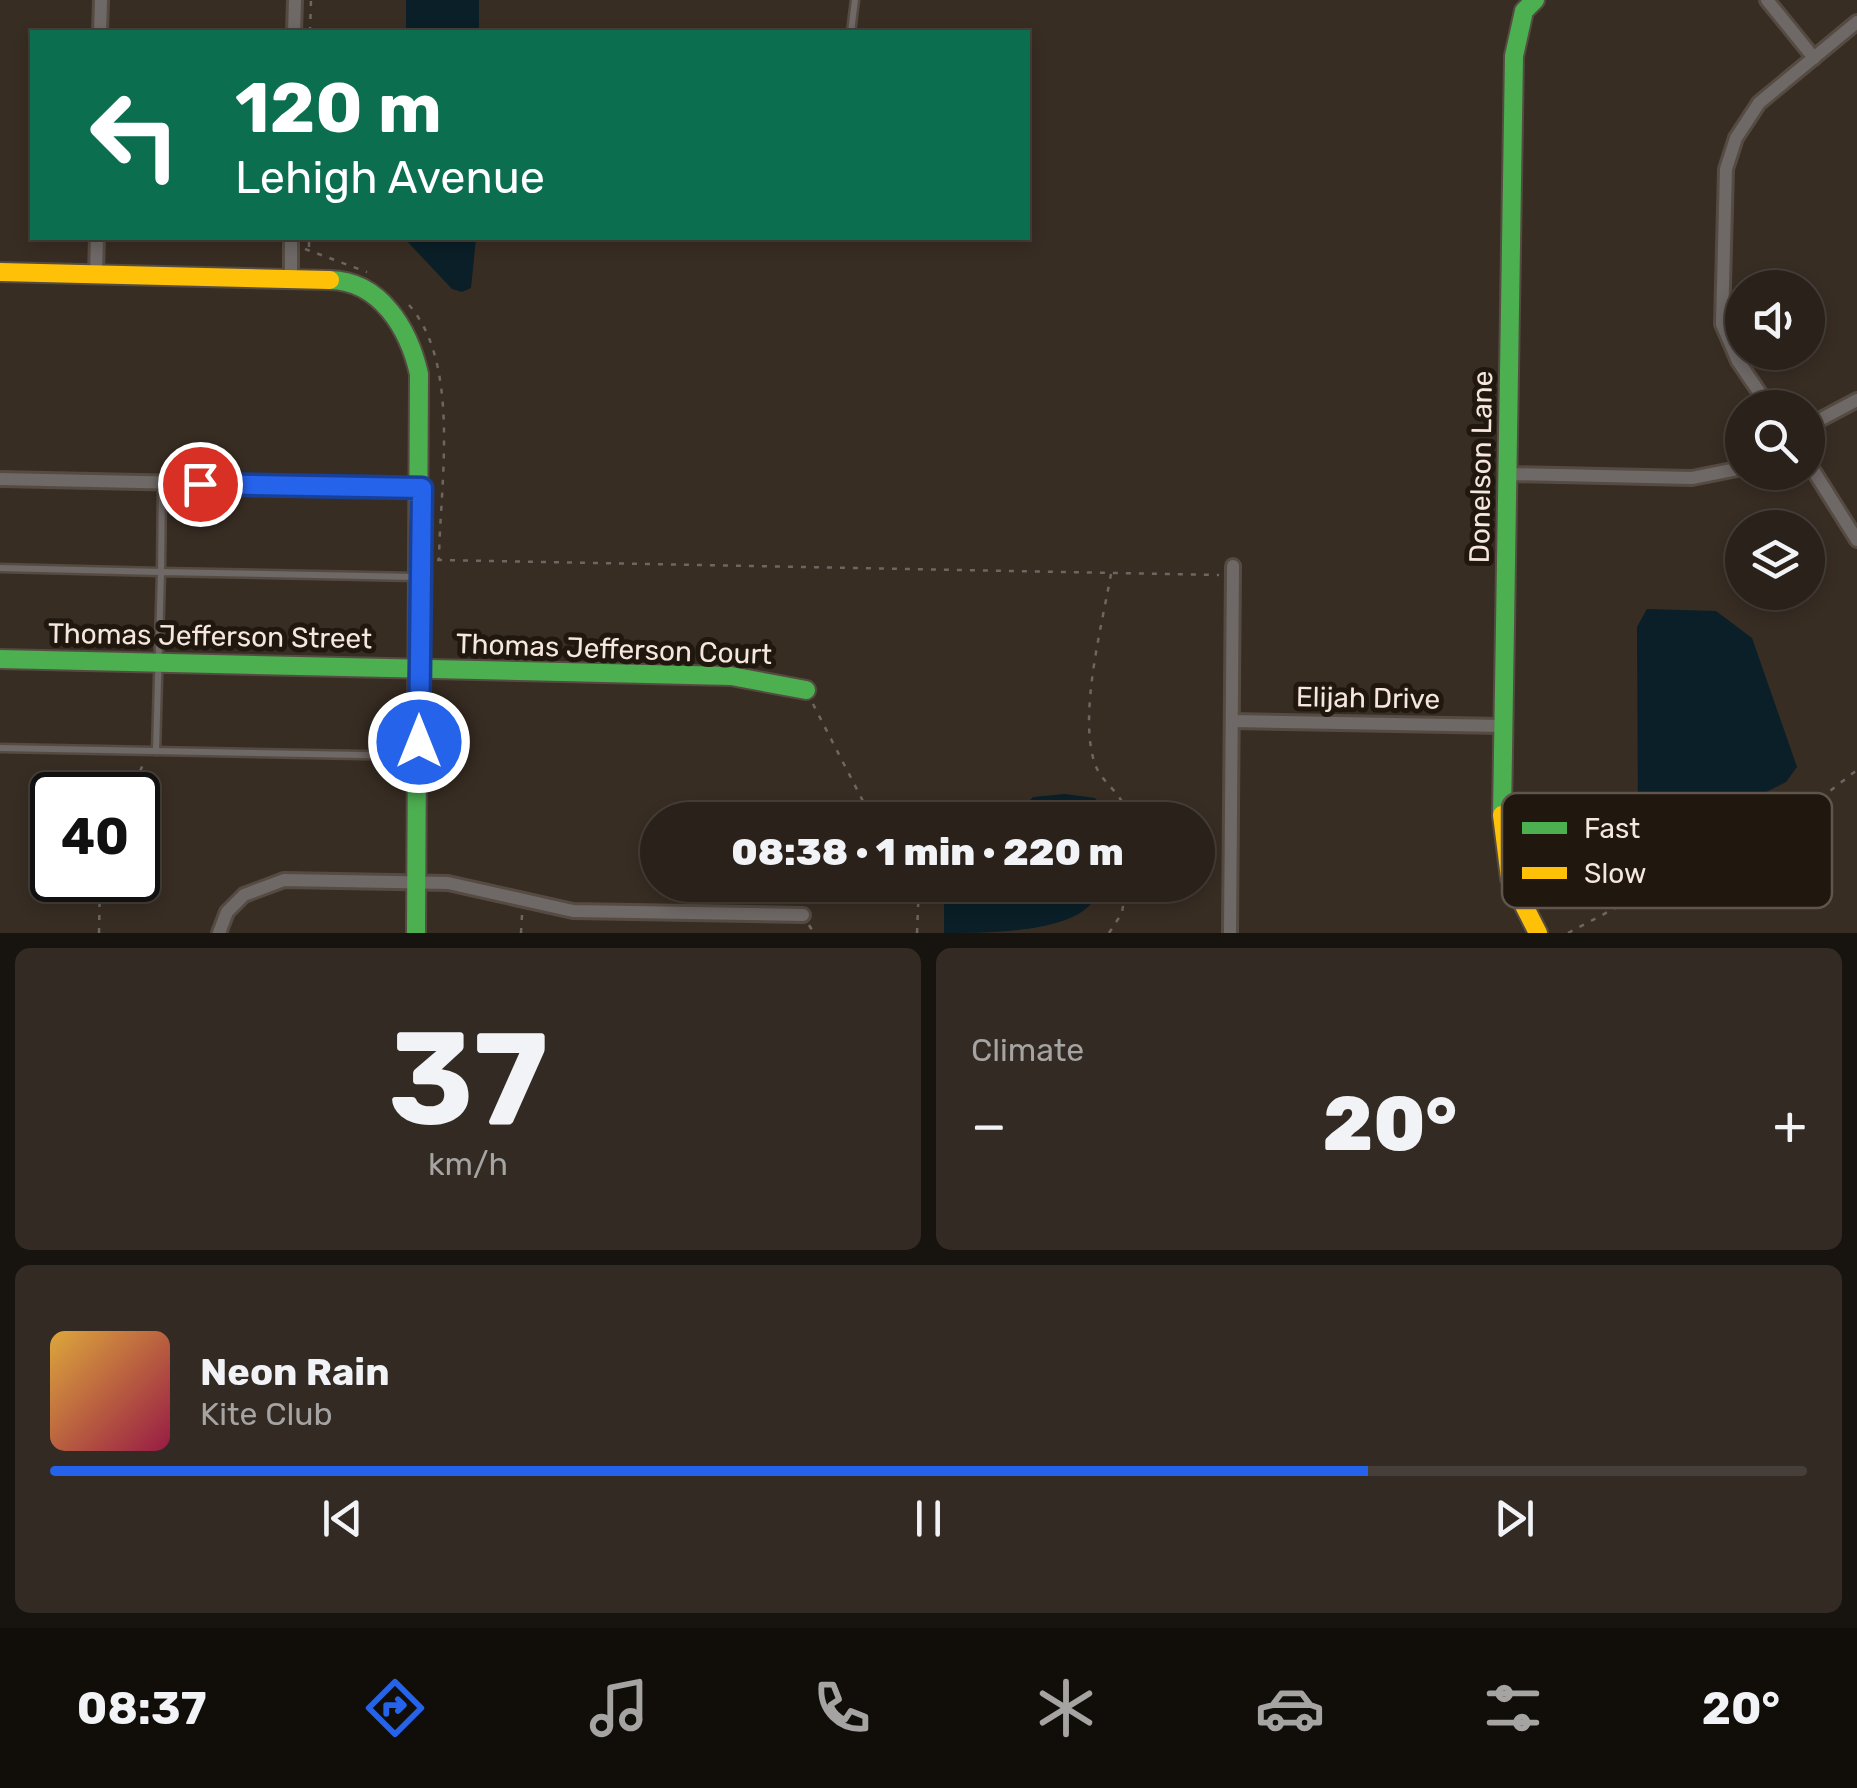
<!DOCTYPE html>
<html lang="en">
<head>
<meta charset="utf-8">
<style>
  body { margin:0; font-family:Rubik,sans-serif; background:#322a23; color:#f1f3f6; height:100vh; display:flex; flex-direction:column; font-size:38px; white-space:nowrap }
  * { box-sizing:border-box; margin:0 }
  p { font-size:32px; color:#a5a4a2 }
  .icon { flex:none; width:55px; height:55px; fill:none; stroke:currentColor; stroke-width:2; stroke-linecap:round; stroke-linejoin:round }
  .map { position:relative; height:933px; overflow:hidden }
  .sheet { display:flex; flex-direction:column; gap:15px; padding:15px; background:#17130e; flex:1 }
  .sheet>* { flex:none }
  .banner { position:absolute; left:30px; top:30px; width:1000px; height:210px; border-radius:0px; box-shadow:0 5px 15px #0003,0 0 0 2px #463f39; background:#0b6e4f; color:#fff; overflow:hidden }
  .fabs { position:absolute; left:1725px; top:270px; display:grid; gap:20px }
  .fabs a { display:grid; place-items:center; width:100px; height:100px; border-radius:50%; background:#2a221a; box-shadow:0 5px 15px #0003,0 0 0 2px #463f39; font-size:50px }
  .speed { position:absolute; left:30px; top:772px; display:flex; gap:20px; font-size:50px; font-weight:700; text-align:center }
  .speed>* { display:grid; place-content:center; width:130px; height:130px; border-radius:50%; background:#2a221a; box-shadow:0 5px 15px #0003,0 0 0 2px #463f39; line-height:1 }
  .speed .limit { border:5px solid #111; border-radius:15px; background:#fff; color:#111 }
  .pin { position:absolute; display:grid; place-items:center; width:85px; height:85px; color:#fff; margin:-42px; border:5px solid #fff; border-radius:50%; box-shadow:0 2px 10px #0007 }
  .me { position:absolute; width:110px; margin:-55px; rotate:0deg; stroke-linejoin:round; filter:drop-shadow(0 0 8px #0008) }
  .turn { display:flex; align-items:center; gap:35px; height:210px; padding:0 40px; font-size:45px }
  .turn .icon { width:130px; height:130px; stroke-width:2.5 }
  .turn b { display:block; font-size:70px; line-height:85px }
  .big { font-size:75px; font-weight:800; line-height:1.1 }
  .sheet .tile { flex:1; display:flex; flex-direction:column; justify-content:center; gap:15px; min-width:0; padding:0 35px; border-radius:15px; background:#322a23 }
  .sheet .dial { align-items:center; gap:0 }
  .dial b { font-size:130px; line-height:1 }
  .song { display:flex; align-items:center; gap:30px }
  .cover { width:120px; height:120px; border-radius:15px; background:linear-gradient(135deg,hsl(40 70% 55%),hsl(340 70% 35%)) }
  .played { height:10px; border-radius:5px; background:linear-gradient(90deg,#2563eb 75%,#463f39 75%) }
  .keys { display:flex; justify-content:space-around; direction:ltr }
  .heat { display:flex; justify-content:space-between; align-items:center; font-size:55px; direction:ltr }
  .sheet .tiles { flex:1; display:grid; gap:15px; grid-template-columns:1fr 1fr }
  .tile:last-child { grid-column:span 2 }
  .trip { position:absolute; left:640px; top:802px; width:575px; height:100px; border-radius:50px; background:#2a221a; box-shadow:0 5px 15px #0003,0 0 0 2px #463f39; font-weight:800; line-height:100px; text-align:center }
  .tabs { display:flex; height:160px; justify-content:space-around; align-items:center; background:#110e0a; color:#a5a4a2 }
  .tabs .icon { width:70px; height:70px }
  .tabs .on { color:#2563eb }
  .tabs b { font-size:45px; color:#f1f3f6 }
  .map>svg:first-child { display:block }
  .water { fill:#0a1f27 }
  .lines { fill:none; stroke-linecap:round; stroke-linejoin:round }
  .lane-casing { stroke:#554b42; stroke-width:11 }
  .street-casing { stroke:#554b42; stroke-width:18 }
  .fast-casing { stroke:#554b42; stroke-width:22 }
  .slow-casing { stroke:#554b42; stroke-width:22 }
  .path { stroke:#6e6663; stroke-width:2.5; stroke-dasharray:5 8; stroke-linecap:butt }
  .lane { stroke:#6e6866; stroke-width:6 }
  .street { stroke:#6e6866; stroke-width:12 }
  .fast { stroke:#4caf50; stroke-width:18 }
  .slow { stroke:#ffc107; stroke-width:18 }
  .route-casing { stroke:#184099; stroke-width:25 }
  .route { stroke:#2563eb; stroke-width:18 }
  .labels { text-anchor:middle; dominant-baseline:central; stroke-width:10; stroke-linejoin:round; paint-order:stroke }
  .street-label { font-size:28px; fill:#f5e7dd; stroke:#20170f }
  .key { fill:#20170f; stroke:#60554d; stroke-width:2.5 }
  .key-label { font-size:28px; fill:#f5e7dd }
</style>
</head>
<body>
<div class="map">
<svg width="1857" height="933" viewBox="0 0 1857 933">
  <rect width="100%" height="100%" fill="#382d23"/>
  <g class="water">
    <rect x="406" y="0" width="73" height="32"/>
    <path d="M404,238H476L471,288L462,292L452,289Z"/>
    <path d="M1647,609L1716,611L1752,638L1797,767L1786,782L1667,843L1645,838L1638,825L1637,627Z"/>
    <path d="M1065,794L1095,798L1101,807V820H1022V809L1033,797Z"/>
    <path d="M944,885H1099C1096,933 992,933 944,933Z"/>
  </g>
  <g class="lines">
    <defs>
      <g id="lane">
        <path d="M851,32L855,0"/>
        <path d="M0,568L161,572L162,484"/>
        <path d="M0,748L414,756"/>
        <path d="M156,751L161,572L415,577"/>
      </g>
      <g id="street">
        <path d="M1767,0L1814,58"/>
        <path d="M100,32L101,0"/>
        <path d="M294,32L295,0"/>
        <path d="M96,273L97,238"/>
        <path d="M291,276V238"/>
        <path d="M1770,408L1738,361L1722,324L1726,169L1736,138L1759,103L1857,22"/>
        <path d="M1808,426L1857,400"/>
        <path d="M1808,462L1857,540"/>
        <path d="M1508,474L1692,478L1742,468"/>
        <path d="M0,479L422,488"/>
        <path d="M1232,721L1504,726"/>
        <path d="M219,933L227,912L244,895L284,880L448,883L573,911L803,915"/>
        <path d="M1230,933L1233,566"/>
      </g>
      <g id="fast">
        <path d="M330,280C381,281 409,330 419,374L416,933"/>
        <path d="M0,659L731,676L806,690"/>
        <path d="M1502,815L1514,56L1524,11L1535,0"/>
      </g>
      <g id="slow">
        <path d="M0,272L330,280"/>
        <path d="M1502,815L1510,878L1538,933"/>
      </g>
    </defs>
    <use href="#lane" class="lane-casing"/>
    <use href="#street" class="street-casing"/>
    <use href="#fast" class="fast-casing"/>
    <use href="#slow" class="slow-casing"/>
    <g class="path">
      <path d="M310,32L311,0"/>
      <path d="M309,247V238"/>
      <path d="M305,249L367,272"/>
      <path d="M409,305C461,364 440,484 439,559"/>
      <path d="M437,560L1219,575"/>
      <path d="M1111,574C1102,625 1079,712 1094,761C1101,786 1126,792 1127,820"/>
      <path d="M813,704L866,807L884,820"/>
      <path d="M130,795L144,762"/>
      <path d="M809,925L814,933"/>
      <path d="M99,933L100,880"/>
      <path d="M521,933L522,915"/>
      <path d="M917,933L919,885"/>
      <path d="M1109,933L1122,913L1126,885"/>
      <path d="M1568,933L1816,802L1857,770"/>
    </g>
    <use href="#lane" class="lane"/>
    <use href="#street" class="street"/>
    <use href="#fast" class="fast"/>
    <use href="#slow" class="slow"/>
  </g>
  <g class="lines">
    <defs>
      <path id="route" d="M200,484L422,488L419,742"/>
    </defs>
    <use href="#route" class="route-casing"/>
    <use href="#route" class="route"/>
  </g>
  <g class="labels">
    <g class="street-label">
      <text transform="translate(1481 467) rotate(-89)">Donelson Lane</text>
      <text transform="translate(210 636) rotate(1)">Thomas Jefferson Street</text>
      <text transform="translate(614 649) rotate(2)">Thomas Jefferson Court</text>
      <text transform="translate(1368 698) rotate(1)">Elijah Drive</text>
    </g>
  </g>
  <rect x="1502" y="793" width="330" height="115" rx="15" class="key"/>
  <rect x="1522" y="822" width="45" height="12" fill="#4caf50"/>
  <rect x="1522" y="867" width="45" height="12" fill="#ffc107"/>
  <g class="key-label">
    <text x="1584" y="838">Fast</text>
    <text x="1584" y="883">Slow</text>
  </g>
</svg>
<div class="fabs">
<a><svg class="icon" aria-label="sound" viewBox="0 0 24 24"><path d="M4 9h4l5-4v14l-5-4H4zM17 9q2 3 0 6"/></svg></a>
<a><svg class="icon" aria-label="search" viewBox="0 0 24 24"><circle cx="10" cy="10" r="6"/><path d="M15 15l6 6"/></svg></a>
<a><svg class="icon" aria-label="layers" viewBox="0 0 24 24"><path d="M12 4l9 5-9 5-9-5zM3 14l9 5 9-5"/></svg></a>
</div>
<div class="speed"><div class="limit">40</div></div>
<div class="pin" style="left:200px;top:484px;background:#d93025"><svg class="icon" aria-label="arrive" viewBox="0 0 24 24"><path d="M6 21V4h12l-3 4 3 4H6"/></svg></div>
<svg class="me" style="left:419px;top:742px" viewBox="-20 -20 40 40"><circle r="17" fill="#2563eb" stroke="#fff" stroke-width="3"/><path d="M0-11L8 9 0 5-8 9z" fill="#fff"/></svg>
<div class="trip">08:38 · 1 min · 220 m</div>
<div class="banner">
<div class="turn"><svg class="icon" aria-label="left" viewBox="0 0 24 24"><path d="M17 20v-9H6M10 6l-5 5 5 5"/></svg><div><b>120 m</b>Lehigh Avenue</div></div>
</div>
</div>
<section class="sheet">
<div class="tiles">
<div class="tile dial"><b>37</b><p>km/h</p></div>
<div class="tile"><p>Climate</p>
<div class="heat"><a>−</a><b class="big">20°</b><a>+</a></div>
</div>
<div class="tile">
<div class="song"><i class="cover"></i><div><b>Neon Rain</b><p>Kite Club</p></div></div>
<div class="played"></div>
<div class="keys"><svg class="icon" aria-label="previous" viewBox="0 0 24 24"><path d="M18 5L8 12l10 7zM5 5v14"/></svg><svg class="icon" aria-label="pause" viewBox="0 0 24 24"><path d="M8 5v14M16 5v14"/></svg><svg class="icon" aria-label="next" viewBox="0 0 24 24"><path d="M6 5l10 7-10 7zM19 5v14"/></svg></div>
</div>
</div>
</section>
<nav class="tabs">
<b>08:37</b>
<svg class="icon on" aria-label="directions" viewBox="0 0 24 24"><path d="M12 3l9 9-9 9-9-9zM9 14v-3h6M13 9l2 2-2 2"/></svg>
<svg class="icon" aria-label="music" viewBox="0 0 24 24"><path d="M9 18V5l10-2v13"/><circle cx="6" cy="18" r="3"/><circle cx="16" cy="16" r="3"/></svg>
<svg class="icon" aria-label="phone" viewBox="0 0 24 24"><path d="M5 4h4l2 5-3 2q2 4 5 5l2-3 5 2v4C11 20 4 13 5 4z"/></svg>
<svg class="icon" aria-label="climate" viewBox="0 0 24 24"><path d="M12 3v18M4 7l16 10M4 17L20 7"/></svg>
<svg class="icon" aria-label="car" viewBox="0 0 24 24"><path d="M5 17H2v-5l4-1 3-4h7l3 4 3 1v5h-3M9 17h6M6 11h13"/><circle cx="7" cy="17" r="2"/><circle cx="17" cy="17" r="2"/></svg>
<svg class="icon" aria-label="filters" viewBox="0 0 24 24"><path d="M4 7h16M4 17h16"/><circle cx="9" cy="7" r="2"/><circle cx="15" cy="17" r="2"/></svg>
<b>20°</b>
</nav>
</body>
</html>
